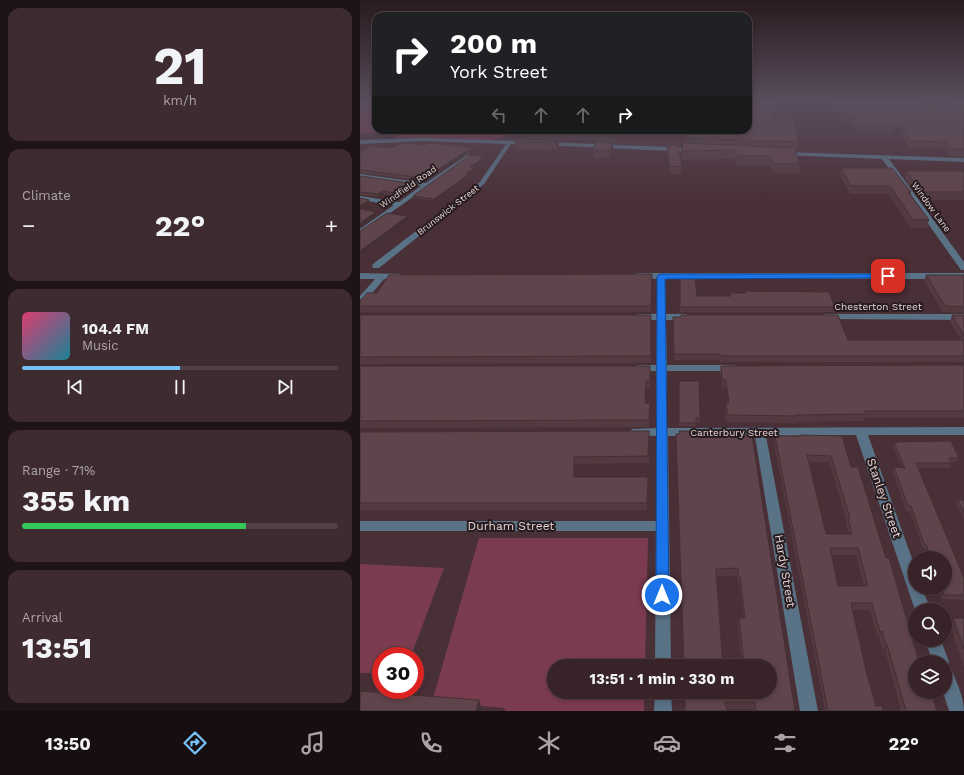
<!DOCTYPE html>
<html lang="en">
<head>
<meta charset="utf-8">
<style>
  body { margin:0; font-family:"Work Sans",sans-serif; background:#3e2b30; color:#f1f3f6; height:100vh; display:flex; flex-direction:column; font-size:15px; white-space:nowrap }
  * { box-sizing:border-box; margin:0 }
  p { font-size:13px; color:#aaa4a8 }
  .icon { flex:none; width:22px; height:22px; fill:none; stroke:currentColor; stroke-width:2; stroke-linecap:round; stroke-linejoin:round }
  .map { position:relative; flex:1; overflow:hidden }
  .side { display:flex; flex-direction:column; gap:8px; padding:8px; background:#1e1316; width:360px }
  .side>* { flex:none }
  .guide { position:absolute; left:12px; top:12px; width:380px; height:122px; border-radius:12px; box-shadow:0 2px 6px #0003,0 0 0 1px #514045; background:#202124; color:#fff; overflow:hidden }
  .buttons { position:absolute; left:548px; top:551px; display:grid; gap:8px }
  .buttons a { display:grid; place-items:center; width:44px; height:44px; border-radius:50%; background:#372328; box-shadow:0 2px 6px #0003,0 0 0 1px #514045; font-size:20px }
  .speed { position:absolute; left:12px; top:647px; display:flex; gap:8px; font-size:20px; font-weight:700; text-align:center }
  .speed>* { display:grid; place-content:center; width:52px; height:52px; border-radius:50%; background:#372328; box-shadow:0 2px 6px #0003,0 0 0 1px #514045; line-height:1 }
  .speed .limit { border:6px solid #d22; background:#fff; color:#111 }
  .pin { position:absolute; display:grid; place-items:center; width:34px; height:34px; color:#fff; margin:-17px; border-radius:8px; box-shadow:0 2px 6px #0006 }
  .me { position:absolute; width:44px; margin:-22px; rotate:0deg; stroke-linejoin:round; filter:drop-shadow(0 0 3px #0008) }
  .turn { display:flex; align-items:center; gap:14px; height:84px; padding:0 12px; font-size:18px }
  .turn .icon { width:52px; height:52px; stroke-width:2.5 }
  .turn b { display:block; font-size:28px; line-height:34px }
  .lanes { display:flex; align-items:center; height:38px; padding:0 12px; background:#0003; justify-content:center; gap:20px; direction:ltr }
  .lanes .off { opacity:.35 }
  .big { font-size:30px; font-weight:700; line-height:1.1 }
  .side .widget { flex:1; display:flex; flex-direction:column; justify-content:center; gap:6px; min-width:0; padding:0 14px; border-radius:12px; background:#3e2b30 }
  .side .dial { align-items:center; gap:0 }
  .dial b { font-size:52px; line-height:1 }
  .song { display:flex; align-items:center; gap:12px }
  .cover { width:48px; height:48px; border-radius:6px; background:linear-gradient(135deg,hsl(340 70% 55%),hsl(190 70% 35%)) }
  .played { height:4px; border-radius:2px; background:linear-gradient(90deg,#76c0f7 50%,#514045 50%) }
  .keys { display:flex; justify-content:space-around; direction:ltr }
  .heat { display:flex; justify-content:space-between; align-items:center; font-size:22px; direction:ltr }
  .charge { height:6px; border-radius:3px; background:linear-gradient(90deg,#34c759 71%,#514045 0) }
  .trip { position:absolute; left:187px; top:659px; width:230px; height:40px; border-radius:20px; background:#372328; box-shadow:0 2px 6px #0003,0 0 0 1px #514045; font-weight:700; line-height:40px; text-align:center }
  .dock { display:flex; height:64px; justify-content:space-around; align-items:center; background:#160e10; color:#aaa4a8 }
  .dock .icon { width:28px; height:28px }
  .dock .on { color:#76c0f7 }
  .dock b { font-size:18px; color:#f1f3f6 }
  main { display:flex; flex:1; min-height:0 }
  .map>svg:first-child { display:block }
  .green { fill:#7b3c4f }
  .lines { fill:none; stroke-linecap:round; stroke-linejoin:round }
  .minor { fill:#597286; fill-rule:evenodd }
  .wall { fill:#533a40; fill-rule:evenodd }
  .shaded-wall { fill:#433034 }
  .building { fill:#60444b; stroke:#433034; fill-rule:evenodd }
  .route { fill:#1a73e8; stroke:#114b97 }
  .labels { text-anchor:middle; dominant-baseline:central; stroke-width:4; stroke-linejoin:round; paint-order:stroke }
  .far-street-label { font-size:9px; fill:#e3d2d6; stroke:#271b1e }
  .street-label { font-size:10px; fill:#e3d2d6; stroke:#271b1e }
  .near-street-label { font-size:12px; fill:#e3d2d6; stroke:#271b1e }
</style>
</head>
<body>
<main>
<section class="side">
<div class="widget dial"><b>21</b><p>km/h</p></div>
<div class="widget"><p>Climate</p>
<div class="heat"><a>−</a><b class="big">22°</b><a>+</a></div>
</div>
<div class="widget">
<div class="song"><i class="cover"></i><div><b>104.4 FM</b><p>Music</p></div></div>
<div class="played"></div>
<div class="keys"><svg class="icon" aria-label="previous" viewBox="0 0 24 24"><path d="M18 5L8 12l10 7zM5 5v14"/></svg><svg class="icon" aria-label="pause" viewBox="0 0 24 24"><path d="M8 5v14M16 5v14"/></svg><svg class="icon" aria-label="next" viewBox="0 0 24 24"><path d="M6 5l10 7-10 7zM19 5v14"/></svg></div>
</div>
<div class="widget"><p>Range · 71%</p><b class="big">355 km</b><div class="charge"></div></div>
<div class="widget"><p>Arrival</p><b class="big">13:51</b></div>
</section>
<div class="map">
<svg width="604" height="711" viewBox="0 0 604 711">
  <rect width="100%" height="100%" fill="#492f36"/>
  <g class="green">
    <path d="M0,102H16V130H158L142,138L131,140L33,138L42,133H0Z"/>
    <path d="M119,538H288L285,666H194V692H284V711H146L144,708L72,702Z"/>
    <path d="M0,564L84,568L51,656H21V673H0Z"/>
  </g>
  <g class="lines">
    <g class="minor">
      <path d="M63,138L168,141L171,143L168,145L151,144L124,184L19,268H13L12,266L13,264L120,182L146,144L63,141L0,144V140Z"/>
      <path d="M184,142L334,148L337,150L334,152L182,145L181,144Z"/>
      <path d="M424,152L604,158V162L529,159L604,262V270H601L522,159L422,155L421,154Z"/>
      <path d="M107,155L109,156V158L0,234V229L34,205L0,200V196L39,202L61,186L0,178V174L66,183Z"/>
      <path d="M0,273L40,274L44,277L40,280L24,279L3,304L0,305V296L15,279H0Z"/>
      <path d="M278,273H604V279H305L306,314H326L331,317L326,320H306L307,365H374L379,368L374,371H307V428L604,427V435H508L555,567V588H562L571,610H555L496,435L406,436L458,711H440L395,436H308L311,666H295L296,531H0V521H296V436L272,435L270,432L272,429L296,428V371H278L273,368L278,365H296L297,320H278L273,317L278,314H297V279L275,278L274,276L275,274Z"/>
      <path d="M466,314H604V320L463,319L461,317Z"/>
      <path d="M565,640H581L589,662L587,667L591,668C596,681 604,697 604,711H589L583,692H585V662H573Z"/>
      <path d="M295,692H311L312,711H294Z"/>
    </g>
  </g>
  <g class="wall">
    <path d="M475,102L559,109L604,110V157L590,156L586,149L549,148L541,131L533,134L497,133L491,121H479L475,108Z"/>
    <path d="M594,102H604V110L593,104Z"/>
    <path d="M413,117L438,142L437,150H435L440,163L439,173H413L410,165H376L374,159L321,160V151L325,143V138Z"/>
    <path d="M261,130L256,143H253V150L250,158H234L233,150L236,142H234L233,140H176H198L199,147L197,150L156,149L155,142L163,139L162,132Z"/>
    <path d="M307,145L322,166L321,174H310L307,152Z"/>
    <path d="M32,148L114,151L109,154H106L66,181L0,173V152Z"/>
    <path d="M124,157L125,160L114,167L116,170L108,175L109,177L74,201L54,198L53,196Z"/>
    <path d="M481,168L551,192V195L569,220L567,228H551L528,194H490L480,175Z"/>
    <path d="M546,171L604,172V200H560L545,179Z"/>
    <path d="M0,176L57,187L44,197L24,194L19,197L0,195Z"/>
    <path d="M292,274L291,312H0V300L17,293Z"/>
    <path d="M566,275H604V313L583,312L564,281Z"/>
    <path d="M319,283L337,296H370V293H385L386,291L475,307L474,312H320Z"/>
    <path d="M0,315H291V363L0,364Z"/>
    <path d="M592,315H604V362H359V360H314L313,317L488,340H601L590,322Z"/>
    <path d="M604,365V418H505L504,421L435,422V423L366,422L365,410L366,403H368L366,387H362L360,372L361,366Z"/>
    <path d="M0,366H290V388H286V403H290L289,427L0,428Z"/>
    <path d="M319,381L340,418V422H336V426H319Z"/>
    <path d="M289,431V463L215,464V477L288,484L287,510H0V432Z"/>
    <path d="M316,434L338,437L435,711H394V709H366L367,711H325L324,692H410V666H382L378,625L379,618H384L379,583H378L377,576H357L363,666H324Z"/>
    <path d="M441,435L491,467L555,662L577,711H541L525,651H523L519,638L518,639L510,610H492L507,675L516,706L523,711H465L414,443L415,436H441ZM449,462H469L487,522L486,525L489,534H466ZM471,555H496L504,586H478Z"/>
    <path d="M534,442L599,458L597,462H591L592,463L590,468H558L604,578V600L582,599L578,588H585V558H568L565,549H563L550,511H546L533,472L534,467H542L533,446Z"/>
    <path d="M598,500H604V519L596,503Z"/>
    <path d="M593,618H604V667L590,626Z"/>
  </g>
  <g class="shaded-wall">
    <path d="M542,124L541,131L533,134L535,127Z"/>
    <path d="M258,130H261L256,143V136Z"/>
    <path d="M198,140L199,147L197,150L196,142Z"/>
    <path d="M253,143V150L250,158V150Z"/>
    <path d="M113,148L114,151L109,154V151Z"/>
    <path d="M106,151V154L66,181L65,178Z"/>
    <path d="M124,157L125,160L111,169L110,167Z"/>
    <path d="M116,167V170L108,175L109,177L74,201V199Z"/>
    <path d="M56,184L57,187L44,197L43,194Z"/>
    <path d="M23,191L24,194L19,197L18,194Z"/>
    <path d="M9,200L10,203L0,210V206Z"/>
    <path d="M16,212L17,215L0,227V223Z"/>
    <path d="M48,216L49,220L0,255V251Z"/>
    <path d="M214,457L215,464V484L214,477Z"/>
    <path d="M522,631L519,638L518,639L520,632Z"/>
    <path d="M527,644L525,651H523L526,645Z"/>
    <path d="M2,678L9,691L0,694V684Z"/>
    <path d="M119,700L122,711H116Z"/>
  </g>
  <g class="building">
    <path d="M388,102H412L413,117L434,118L438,142L325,138L328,130H388Z"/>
    <path d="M476,102H555L559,109L604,110V149H592L588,142L550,141L542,124L535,127L498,126L492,115L480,114Z"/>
    <path d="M164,130H258L256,136L233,135L234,133L162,132Z"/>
    <path d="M158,139L198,140L196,142H155Z"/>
    <path d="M236,142L253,143L250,150H233Z"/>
    <path d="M42,143L65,145L68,143L113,148L109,151H106L65,178L0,170V152L12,146L32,148Z"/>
    <path d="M323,143L434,148L440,163L414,164L411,156H377L375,150L321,151Z"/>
    <path d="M307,145H318L322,166L310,167Z"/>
    <path d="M110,155L124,157L110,167H116L106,174L108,175L74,199L53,196Z"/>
    <path d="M481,168H532L551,192H548L569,220H553L530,186H491Z"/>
    <path d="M546,171H604V192H562Z"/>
    <path d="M0,176L56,184L43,194L23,191L18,194L0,192Z"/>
    <path d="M0,198L9,200L0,206Z"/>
    <path d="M0,209L16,212L0,223Z"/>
    <path d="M27,213L48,216L0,251V231Z"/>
    <path d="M292,274L291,306H0V300L2,299L7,293H17L29,275Z"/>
    <path d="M566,275H604V307L585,306Z"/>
    <path d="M320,278H335L337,296H371L370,293H386V291L469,292L475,307H320Z"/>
    <path d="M0,315H291V356L0,357Z"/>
    <path d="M321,315H478L488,340H604V356H360V354H314L313,317H321Z"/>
    <path d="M592,315H604V336Z"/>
    <path d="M604,365V411H505L506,414L436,415V416L367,415L366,403H369L366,380H362L361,366Z"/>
    <path d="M0,366H290V381H286L285,403H290L289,420L0,421Z"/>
    <path d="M319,381H339L340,418H336V423H319Z"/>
    <path d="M289,431L288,456L214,457V477H288L287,503H0V432Z"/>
    <path d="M319,431H337L338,437L392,436L435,711H396L395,702H365L367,711H325V692H410V666H390V663H384L379,618H385L380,576H378V568L356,569L363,666H324L316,434H320Z"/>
    <path d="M441,435L482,436L491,467H498L526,558H529L559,662H555V692H571L577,711H546L527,644L526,645L522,631L520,632L512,603H491L507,675L516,706H522L523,711H468L415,436H442ZM447,455L471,456L490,518H488L492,534H466ZM470,548H498L508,586H478Z"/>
    <path d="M591,441L599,458H589L592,463H556L604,578V595H584L582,588H585V558H571L566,544H564L551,506H548L534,467L545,468L534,442Z"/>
    <path d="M598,500H604V513Z"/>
    <path d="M593,618H604V649Z"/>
    <path d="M2,678L0,684V679Z"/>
    <path d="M0,691L119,700L116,711H0Z"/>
  </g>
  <linearGradient id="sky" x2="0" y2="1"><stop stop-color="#281a1e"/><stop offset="0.5" stop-color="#594d5d"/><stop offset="1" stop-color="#594d5d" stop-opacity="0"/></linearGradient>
  <rect width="604" height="202" fill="url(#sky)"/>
  <path class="route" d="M301,274H528L532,276L528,278L305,279L309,595L307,600L302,601L298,600L296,595L297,276Z"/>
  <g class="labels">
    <g class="far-street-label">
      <text transform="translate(48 187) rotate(-35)">Windfield Road</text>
      <text transform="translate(571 207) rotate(54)">Window Lane</text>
      <text transform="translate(88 210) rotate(-38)">Brunswick Street</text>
    </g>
    <g class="street-label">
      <text x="518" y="306">Chesterton Street</text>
      <text x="374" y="432">Canterbury Street</text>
    </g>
    <g class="near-street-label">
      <text transform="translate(524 498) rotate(71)">Stanley Street</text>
      <text x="151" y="526">Durham Street</text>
      <text transform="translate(425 571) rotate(80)">Hardy Street</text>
    </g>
  </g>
</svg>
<div class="buttons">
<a><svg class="icon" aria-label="sound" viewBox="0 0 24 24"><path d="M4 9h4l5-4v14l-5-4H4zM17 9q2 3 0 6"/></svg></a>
<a><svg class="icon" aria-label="search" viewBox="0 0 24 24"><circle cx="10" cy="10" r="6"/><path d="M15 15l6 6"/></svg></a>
<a><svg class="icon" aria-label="layers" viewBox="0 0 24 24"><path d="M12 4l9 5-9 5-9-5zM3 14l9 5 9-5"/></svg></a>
</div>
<div class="speed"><div class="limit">30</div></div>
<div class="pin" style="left:528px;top:276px;background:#d93025"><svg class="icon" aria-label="arrive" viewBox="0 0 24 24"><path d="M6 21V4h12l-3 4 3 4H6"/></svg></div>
<svg class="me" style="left:302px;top:595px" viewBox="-20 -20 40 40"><circle r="17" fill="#1a73e8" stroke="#fff" stroke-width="3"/><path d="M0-11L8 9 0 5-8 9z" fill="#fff"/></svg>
<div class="trip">13:51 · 1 min · 330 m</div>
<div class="guide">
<div class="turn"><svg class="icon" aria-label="right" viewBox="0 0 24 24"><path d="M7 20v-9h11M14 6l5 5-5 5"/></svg><div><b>200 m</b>York Street</div></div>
<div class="lanes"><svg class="icon off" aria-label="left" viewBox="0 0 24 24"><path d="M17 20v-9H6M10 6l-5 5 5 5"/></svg><svg class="icon off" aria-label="ahead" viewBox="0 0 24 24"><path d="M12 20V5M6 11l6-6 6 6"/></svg><svg class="icon off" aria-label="ahead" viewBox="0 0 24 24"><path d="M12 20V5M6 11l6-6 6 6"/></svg><svg class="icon" aria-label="right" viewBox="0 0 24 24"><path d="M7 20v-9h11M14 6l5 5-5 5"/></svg></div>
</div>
</div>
</main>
<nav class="dock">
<b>13:50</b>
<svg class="icon on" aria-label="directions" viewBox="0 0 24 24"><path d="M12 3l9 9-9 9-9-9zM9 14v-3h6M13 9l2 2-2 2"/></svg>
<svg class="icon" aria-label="music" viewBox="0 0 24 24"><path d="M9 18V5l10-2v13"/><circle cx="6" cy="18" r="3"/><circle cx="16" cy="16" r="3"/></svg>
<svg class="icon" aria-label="phone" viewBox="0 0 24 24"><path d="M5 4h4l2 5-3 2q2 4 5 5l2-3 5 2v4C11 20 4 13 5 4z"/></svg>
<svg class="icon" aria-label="climate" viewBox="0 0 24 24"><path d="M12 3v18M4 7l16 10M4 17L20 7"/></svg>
<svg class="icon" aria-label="car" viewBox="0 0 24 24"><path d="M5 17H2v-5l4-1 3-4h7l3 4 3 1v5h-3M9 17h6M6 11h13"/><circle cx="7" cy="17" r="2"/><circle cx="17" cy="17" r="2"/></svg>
<svg class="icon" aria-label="filters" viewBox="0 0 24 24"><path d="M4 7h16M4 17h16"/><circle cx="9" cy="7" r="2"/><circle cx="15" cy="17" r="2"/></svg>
<b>22°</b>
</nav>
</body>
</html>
